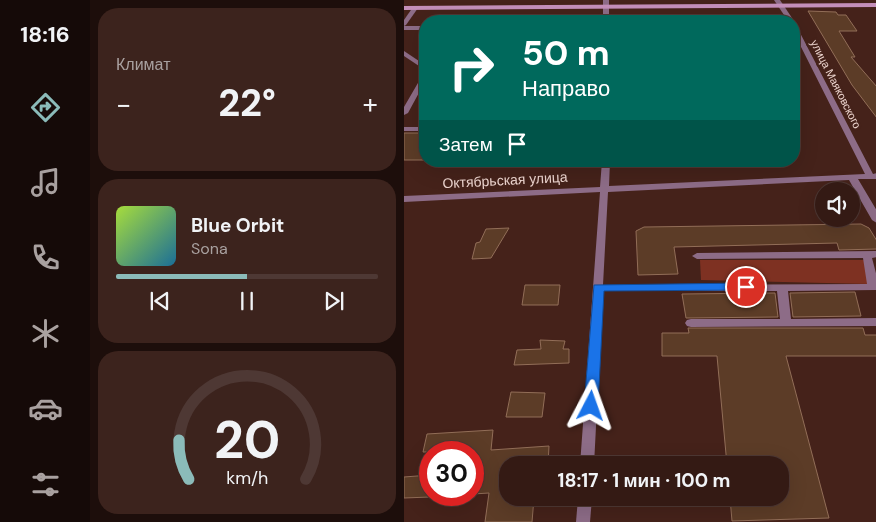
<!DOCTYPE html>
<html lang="ru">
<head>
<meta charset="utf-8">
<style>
  body { margin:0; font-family:"DM Sans",sans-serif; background:#3c231d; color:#f1f3f6; height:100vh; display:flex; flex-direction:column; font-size:19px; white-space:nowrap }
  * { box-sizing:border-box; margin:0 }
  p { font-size:16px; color:#a9a1a0 }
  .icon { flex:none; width:28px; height:28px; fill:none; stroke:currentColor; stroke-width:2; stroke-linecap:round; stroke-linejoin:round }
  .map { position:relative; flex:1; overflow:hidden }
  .side { display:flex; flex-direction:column; gap:8px; padding:8px; background:#1d0e0b; width:314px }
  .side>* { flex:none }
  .banner { position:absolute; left:15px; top:15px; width:381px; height:152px; border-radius:20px; box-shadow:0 5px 20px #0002,0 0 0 1px #4e3834; background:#00695c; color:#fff; overflow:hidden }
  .tools { position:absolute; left:411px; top:182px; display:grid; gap:10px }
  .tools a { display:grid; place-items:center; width:45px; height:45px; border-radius:50%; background:#341a14; box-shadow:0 5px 20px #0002,0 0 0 1px #4e3834; font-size:25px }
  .speed { position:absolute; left:15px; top:441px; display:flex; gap:10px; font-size:25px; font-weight:700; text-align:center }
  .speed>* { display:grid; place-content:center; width:65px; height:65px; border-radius:50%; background:#341a14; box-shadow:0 5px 20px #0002,0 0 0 1px #4e3834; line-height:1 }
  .speed .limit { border:8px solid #d22; background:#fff; color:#111 }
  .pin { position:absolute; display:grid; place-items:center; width:42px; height:42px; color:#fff; margin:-21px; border:2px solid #fff; border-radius:50%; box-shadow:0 1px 5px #0007 }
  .me { position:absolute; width:55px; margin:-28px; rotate:4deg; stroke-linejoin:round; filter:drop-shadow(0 0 4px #0008) }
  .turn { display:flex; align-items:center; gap:18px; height:105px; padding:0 20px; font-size:22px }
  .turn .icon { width:65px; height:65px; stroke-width:2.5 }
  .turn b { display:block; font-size:35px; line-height:42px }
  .then { display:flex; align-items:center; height:48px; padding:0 20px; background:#0003; gap:10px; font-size:19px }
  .big { font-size:38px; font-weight:700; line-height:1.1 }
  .side .card { flex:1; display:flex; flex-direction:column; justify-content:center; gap:8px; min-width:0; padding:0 18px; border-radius:20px; background:#3c231d }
  .side .dial { align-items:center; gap:0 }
  .dial svg { height:130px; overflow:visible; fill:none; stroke:#4e3834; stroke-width:7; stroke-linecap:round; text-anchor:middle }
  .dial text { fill:#f1f3f6; stroke:none }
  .song { display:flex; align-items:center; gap:15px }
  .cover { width:60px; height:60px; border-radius:8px; background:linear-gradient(135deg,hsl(80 70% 55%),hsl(200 70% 35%)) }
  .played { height:5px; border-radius:2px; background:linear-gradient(90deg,#8bbbb9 50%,#4e3834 50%) }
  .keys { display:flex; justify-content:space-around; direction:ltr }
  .heat { display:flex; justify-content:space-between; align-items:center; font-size:28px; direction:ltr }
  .trip { position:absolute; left:95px; top:456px; width:290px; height:50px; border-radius:20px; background:#341a14; box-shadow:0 5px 20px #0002,0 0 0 1px #4e3834; font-weight:700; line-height:50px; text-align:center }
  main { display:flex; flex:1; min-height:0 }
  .tabs { display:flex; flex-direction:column; width:90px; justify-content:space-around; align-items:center; background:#150a08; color:#a9a1a0 }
  .tabs .icon { width:35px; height:35px }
  .tabs .current { color:#8bbbb9 }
  .tabs b { font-size:22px; color:#f1f3f6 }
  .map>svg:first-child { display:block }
  .green { fill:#7e3122 }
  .building { fill:#5c3c27; stroke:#926e58 }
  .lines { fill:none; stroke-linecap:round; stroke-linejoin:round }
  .lane { fill:#8d6c87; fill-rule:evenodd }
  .street { fill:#8d6c87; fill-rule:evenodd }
  .secondary { fill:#c48fba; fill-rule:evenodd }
  .route { fill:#1a73e8; stroke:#114b97 }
  .labels { text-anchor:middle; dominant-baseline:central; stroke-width:5; stroke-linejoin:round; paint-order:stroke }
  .far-street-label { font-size:11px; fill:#edd5cf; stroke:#45221a }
  .street-label { font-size:14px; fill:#edd5cf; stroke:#45221a }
</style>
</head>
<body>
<main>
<nav class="tabs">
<b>18:16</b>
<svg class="icon current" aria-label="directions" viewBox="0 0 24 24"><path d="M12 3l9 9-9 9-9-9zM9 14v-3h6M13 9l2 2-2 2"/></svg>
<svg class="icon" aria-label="music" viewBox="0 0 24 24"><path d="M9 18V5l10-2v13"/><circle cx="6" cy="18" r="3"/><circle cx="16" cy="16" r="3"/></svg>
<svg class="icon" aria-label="phone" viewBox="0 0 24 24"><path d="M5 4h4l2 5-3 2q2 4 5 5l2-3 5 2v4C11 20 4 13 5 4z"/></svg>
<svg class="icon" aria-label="climate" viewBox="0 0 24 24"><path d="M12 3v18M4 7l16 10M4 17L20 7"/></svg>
<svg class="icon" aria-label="car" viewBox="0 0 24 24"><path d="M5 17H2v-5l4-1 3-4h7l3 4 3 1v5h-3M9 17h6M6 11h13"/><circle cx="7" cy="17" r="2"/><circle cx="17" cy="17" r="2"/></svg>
<svg class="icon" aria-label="filters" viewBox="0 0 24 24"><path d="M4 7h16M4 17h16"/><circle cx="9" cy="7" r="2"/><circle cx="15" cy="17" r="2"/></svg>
</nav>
<section class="side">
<div class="card"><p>Климат</p>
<div class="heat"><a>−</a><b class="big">22°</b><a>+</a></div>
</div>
<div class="card">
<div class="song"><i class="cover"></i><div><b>Blue Orbit</b><p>Sona</p></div></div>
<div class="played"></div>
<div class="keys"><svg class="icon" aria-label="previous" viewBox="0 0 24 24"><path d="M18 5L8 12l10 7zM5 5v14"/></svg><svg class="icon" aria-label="pause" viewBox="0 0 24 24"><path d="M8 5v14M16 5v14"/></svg><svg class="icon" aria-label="next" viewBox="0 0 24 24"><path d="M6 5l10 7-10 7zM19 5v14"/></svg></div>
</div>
<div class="card dial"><svg viewBox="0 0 100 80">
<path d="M14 69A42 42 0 1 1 86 69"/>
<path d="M14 69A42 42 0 0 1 8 45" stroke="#8bbbb9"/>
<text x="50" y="56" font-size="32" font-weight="700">20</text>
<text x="50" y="72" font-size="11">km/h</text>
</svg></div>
</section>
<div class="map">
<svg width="473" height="522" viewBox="0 0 473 522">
  <rect width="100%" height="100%" fill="#45221a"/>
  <path class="green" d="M296,260H460L464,284L297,280Z"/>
  <g class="building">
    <path d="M404,11L432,12L434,15H442L453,31H435L451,57H447L473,87V118L448,85Z"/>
    <rect x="0" y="133" width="21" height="27"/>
    <path d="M457,224L465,228L473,241V249L435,250L433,243L270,247L274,274L234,275L232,231L240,227Z"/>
    <path d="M105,228L87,258L68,259L72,243L76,242L82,229Z"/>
    <path d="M121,285H156L154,305H118Z"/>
    <path d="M451,292L457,316L389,317L386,293Z"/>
    <path d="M371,293L374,317L282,318L278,294Z"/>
    <path d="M284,328H459L461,335H473V356H382L425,518L328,521L326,498H376V465H323L313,356H258V333H285Z"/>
    <path d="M136,340L161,341L159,349H165V363L110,365L113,350L137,349Z"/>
    <path d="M107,392L141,393L138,417H102Z"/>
    <path d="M89,430L87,450L145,446L144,465H104V498H130L128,522H81L85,493L69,494V452H19L23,434Z"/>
    <path d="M26,475V497L0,498V477Z"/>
  </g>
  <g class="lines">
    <g class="lane">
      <path d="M9,7L14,8L2,25L0,26V20Z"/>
      <rect x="0" y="26" width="21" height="4"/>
      <path d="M0,51L21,65V70L0,56Z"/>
      <path d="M21,74V82L20,85H21V89H17L4,113L0,115V107L18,76Z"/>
      <rect x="0" y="127" width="21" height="4"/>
    </g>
    <g class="street">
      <rect x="199" y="0" width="6" height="21"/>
      <path d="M370,0H376L390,21H384Z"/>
      <path d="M390,25L393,27L469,174L473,173V179H454L473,211V223L468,220L445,180L204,192L199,285L463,284L459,258L293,259L288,256L293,253L473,251V257L468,258L473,277V290L384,291L387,319L473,318V326L287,327L283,326L281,323L283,320L287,319H376L373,291H199L190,465H176L196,192L0,202V196L196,187L198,161H206L205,186L461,174L390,33Z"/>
      <path d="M174,498H188L186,522H172Z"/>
    </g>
    <path class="secondary" d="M473,3V7L0,10V6Z"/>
  </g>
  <path class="route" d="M342,283L348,287L346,290L200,291L194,406L192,410H182L180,406L190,285Z"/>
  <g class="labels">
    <g class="far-street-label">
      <text transform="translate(432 84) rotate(63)">улица Маяковского</text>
    </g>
    <g class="street-label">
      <text transform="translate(101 180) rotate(-3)">Октябрьская улица</text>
    </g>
  </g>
</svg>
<div class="tools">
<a><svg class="icon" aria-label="sound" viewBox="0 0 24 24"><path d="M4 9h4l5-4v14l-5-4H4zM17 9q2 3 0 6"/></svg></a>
</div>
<div class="speed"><div class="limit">30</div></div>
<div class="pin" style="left:342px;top:287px;background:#d93025"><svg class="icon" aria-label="arrive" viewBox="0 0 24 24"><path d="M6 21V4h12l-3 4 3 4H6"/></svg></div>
<svg class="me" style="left:187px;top:406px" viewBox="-20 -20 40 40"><path d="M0-17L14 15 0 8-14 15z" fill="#1a73e8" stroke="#fff" stroke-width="4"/></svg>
<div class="trip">18:17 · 1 мин · 100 m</div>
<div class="banner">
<div class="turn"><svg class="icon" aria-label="right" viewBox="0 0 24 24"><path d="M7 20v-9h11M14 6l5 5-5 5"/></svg><div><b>50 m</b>Направо</div></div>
<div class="then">Затем<svg class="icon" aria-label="arrive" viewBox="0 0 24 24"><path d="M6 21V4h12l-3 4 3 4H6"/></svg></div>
</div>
</div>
</main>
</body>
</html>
